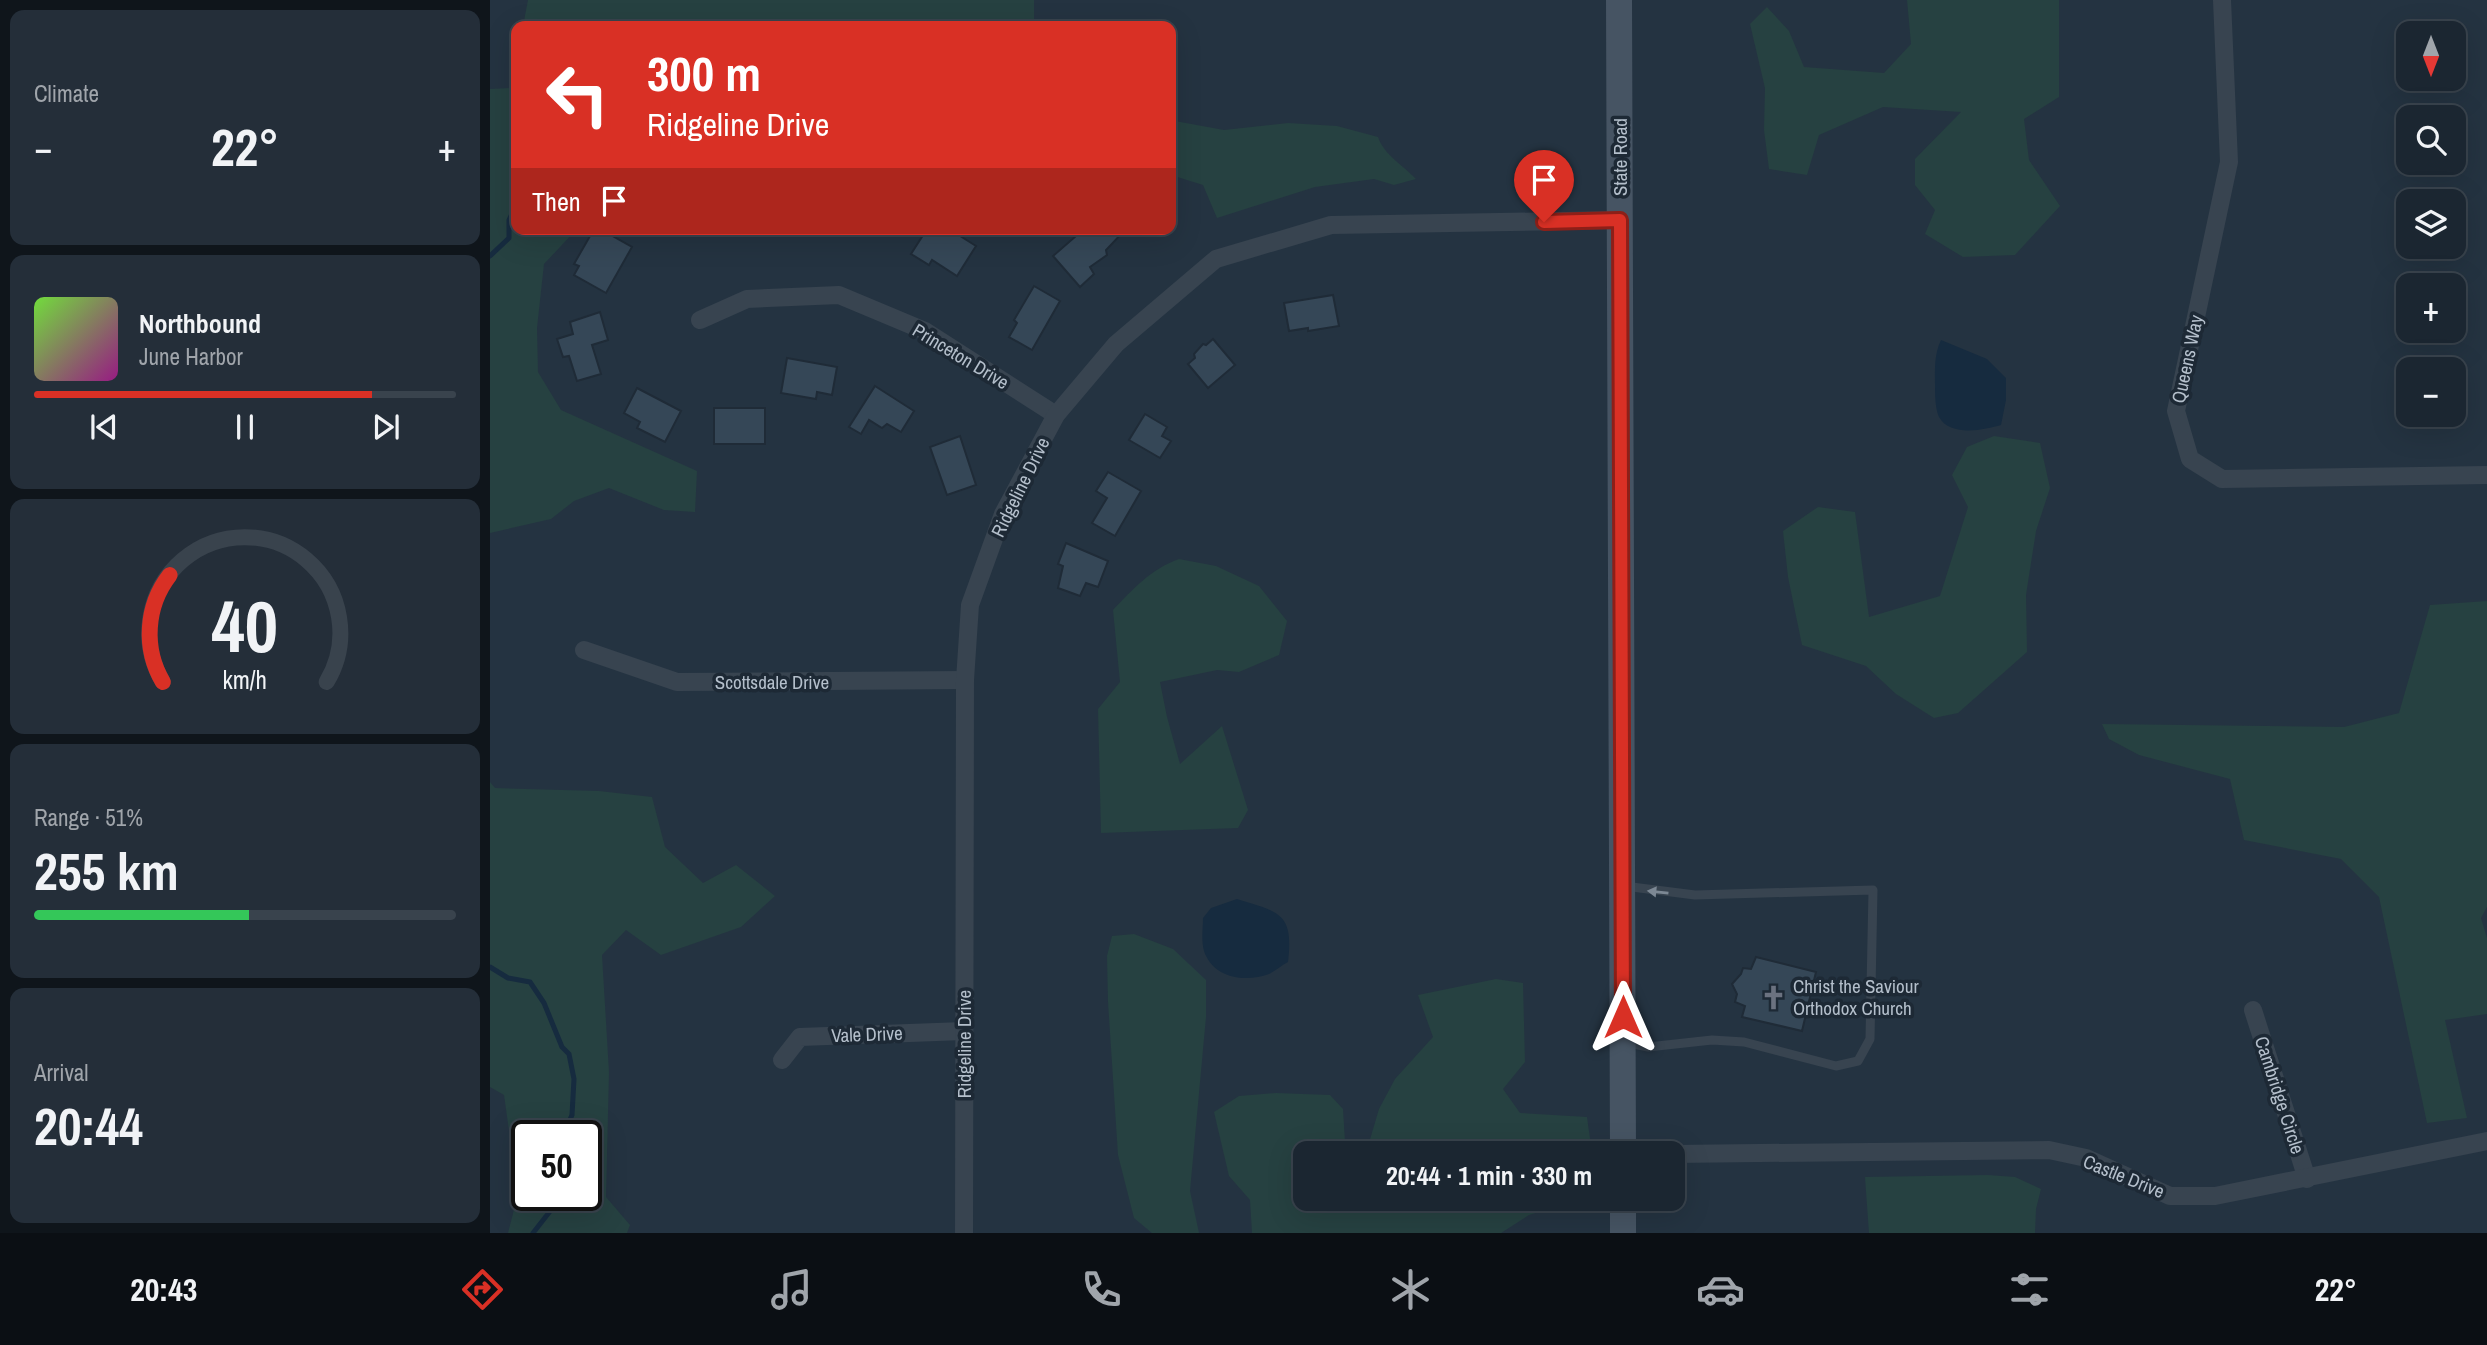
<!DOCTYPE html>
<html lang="en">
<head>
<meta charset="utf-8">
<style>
  body { margin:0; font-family:"Archivo Narrow",sans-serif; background:#242e39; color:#f1f3f6; height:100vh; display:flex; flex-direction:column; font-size:26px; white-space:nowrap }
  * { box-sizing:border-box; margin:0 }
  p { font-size:23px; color:#a0a5ab }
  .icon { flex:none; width:38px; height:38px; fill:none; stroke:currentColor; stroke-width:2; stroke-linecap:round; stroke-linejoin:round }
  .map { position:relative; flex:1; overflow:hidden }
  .details { display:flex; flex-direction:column; gap:10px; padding:10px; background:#0f151b; width:490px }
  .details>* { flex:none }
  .top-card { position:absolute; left:21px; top:21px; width:665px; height:214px; border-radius:14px; box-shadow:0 7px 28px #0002,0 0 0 2px #39434d; background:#d93025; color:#fff; overflow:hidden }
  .needle { width:46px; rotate:180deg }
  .fabs { position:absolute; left:1906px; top:21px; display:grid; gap:14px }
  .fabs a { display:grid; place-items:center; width:70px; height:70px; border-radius:14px; background:#1b2631; box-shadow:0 7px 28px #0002,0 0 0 2px #39434d; font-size:35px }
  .speed { position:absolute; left:21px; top:1120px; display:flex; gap:14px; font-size:35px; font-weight:700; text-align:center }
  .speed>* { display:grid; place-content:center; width:91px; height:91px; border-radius:50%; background:#1b2631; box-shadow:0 7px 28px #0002,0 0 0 2px #39434d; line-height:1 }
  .speed .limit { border:4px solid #111; border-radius:10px; background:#fff; color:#111 }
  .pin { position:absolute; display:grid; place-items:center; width:60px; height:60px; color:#fff; margin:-72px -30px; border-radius:50% 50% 50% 0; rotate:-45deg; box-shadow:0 0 7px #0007 }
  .pin .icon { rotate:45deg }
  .me { position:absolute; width:77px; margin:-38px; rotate:0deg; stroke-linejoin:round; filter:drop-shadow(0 0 5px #0008) }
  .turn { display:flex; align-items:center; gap:24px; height:147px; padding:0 21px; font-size:32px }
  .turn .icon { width:91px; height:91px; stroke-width:2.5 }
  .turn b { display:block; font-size:49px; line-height:60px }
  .then { display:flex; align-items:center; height:66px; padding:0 21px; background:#0003; gap:14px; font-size:26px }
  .big { font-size:52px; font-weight:700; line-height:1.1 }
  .details .tile { flex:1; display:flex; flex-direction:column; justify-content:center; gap:10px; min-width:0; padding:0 24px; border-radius:14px; background:#242e39 }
  .details .dial { align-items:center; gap:0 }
  .dial svg { height:182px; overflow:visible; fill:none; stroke:#39434d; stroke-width:7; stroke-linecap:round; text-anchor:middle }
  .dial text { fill:#f1f3f6; stroke:none }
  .song { display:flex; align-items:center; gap:21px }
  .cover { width:84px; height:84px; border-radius:10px; background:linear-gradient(135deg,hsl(100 70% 55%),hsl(310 70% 35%)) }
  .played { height:7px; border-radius:4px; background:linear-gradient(90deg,#d93025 80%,#39434d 80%) }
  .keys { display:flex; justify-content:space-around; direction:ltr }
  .heat { display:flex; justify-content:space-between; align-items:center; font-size:38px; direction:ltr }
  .charge { height:10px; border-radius:5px; background:linear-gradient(90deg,#34c759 51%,#39434d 0) }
  .trip { position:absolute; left:803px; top:1141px; width:392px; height:70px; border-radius:14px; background:#1b2631; box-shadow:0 7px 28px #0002,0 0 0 2px #39434d; font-weight:700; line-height:70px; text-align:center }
  .dock { display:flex; height:112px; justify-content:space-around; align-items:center; background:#0b0f14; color:#a0a5ab }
  .dock .icon { width:49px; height:49px }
  .dock .active { color:#d93025 }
  .dock b { font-size:32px; color:#f1f3f6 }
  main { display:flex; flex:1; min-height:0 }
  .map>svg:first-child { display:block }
  .green { fill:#264141; fill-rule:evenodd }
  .water { fill:#162b3f }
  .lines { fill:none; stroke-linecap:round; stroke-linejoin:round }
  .stream { stroke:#162b3f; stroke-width:5 }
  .building { fill:#354757; stroke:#1f2b37; stroke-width:2 }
  .service { stroke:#384450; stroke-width:9 }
  .minor { stroke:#384450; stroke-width:18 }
  .secondary { stroke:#465463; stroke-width:26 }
  .oneway { fill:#7c8894 }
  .route-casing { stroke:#8d1f18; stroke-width:18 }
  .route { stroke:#d93025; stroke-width:12 }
  .labels { text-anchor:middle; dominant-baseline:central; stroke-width:7; stroke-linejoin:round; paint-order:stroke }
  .street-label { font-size:19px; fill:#b4bfcb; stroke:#1d2935 }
  .poi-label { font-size:19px; fill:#b4bfcb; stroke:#1d2935; text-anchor:start }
</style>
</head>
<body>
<main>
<section class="details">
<div class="tile"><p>Climate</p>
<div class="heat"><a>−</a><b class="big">22°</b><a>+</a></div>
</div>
<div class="tile">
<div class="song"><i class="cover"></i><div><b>Northbound</b><p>June Harbor</p></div></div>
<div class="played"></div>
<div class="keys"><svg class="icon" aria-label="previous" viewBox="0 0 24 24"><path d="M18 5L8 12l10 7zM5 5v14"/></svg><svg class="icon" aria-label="pause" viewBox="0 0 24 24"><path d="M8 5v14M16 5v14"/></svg><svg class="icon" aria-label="next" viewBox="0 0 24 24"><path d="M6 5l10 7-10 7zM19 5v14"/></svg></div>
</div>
<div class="tile dial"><svg viewBox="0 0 100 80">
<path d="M14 69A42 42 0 1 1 86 69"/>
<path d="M14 69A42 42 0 0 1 17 22" stroke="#d93025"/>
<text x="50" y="56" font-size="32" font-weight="700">40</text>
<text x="50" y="72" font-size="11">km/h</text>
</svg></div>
<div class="tile"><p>Range · 51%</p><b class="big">255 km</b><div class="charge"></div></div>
<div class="tile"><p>Arrival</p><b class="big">20:44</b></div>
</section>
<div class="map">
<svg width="1997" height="1233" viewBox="0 0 1997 1233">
  <rect width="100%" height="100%" fill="#243341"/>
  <g class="green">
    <path d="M38,0H544V26H33Z"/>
    <path d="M1417,0H1569V97L1534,119L1539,160L1570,206L1525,255L1473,257L1435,234L1445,210L1425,185V159L1471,112L1393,107L1329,135L1317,175L1279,169L1274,130L1275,88L1260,24L1277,7L1299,31L1314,67L1394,73L1421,44Z"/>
    <path d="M26,65V229H87L54,264L47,328L48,372L71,410L207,471L205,512L174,510L119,488L84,501L61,519L0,533V89L22,88Z"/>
    <path d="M685,121L734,130L798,123L847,126L888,137C894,155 913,165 926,179L904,185L884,179L825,187L727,218L713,185L681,175V122Z"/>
    <path d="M1504,436L1550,443L1560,488L1546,531L1536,595L1537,652L1468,713L1444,718L1406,694L1376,666L1312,645L1298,577L1293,531L1328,507L1365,512L1379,617L1450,596L1478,507L1462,475L1477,447Z"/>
    <path d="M689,559L726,566L769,586L797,621L789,655L749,672L727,670L670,682L677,717L690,764L732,726L758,810L748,828L611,833L608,709L630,682L623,610C643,589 661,569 689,559Z"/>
    <path d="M1997,601V907L1991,918L1997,938V1014L1955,1020L1977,1118L1937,1123L1889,897L1851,859L1754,840L1740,779L1649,755L1619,739L1612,724L1854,727L1909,713L1940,605Z"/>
    <path d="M0,782L5,788L109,791L162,797L175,847L213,883L246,865L285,896L251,927L171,955L136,930L112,955L119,1072L116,1197L140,1225L137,1233H18L28,1194L14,1095L0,1087ZM37,1136H96V1195H37Z"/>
    <path d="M644,934L683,949L716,980V1017L700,1191L709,1233H662L644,1218L628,1155L618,1002L617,956L622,936Z"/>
    <path d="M1006,979L1033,983L1035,1062L1013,1089L1030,1113L1097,1117L1102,1153H876L889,1109L905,1079L943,1037L928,995Z"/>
    <path d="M786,1093L840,1095L853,1109L855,1142L866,1153H816V1199H1092L1039,1215L1011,1233H762L760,1200L739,1176L724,1112L749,1096Z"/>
    <path d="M1498,1175L1525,1177L1551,1189L1546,1209L1545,1233H1379L1375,1177Z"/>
  </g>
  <g class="water">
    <path d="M1451,340L1497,359L1516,378V400L1511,425C1494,430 1460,437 1449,417C1445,408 1445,394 1445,384C1445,368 1444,355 1451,340Z"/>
    <path d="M747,899C789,912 804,913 798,962C792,965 785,971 779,974C755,983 723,978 714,951C711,940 713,928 713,918L721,908Z"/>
  </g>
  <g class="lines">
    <g class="stream">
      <path d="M0,256L19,238V220L26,205"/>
      <path d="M0,967L18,978L40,982L54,1003L72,1047L79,1054L84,1079L82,1115L73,1136"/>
      <path d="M43,1233L61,1210L63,1195"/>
    </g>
  </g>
  <g class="building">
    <path d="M104,229H110L142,247L116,293L84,275L89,266L84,264Z"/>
    <path d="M437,229H459L486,246L467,276L442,260L439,265L421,254Z"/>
    <path d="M594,229H636L616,250L617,255L600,267L604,274L590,287L563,256Z"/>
    <path d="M544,286L570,301L542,350L519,337L527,323L524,320Z"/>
    <path d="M843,295L849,326L818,331V328L799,331L794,303Z"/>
    <path d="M110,312L118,340L102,345L111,374L87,381L79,356L73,357L67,339L83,334L80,322Z"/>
    <path d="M723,339L745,365L718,388L698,364L705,358L704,354L713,344L716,345Z"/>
    <path d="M297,358L347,367L342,395L327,392L326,399L291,393Z"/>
    <path d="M385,386L424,411L411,432L397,424L392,428L379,420L371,434L359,427Z"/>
    <path d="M147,388L191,411L175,442L147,428L150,422L134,413Z"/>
    <rect x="224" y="408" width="51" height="36"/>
    <path d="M655,414L677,427L672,436L681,441L670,458L639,440Z"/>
    <path d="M470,436L486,485L457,495L440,447Z"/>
    <path d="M618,472L651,491L625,536L602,523L617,498L606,491Z"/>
    <path d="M576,543L618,561L608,587L596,583L590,596L568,588L573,566L568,564Z"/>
    <path d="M1266,957L1326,972L1312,1031L1252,1017L1255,1006L1245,1002L1247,994L1242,984L1251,974L1253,968L1261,969Z"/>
  </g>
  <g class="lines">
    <path class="service" d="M1134,886L1205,895L1383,890L1380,1039L1368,1061L1346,1066L1254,1042L1222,1040L1158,1047L1134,1042"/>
    <g class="minor">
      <path d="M1732,0L1739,162L1686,411L1700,459L1732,479L1997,475"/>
      <path d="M210,320L257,299L349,295L435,331L566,415"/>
      <path d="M94,650L187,682L475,680"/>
      <path d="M1763,1010L1817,1179"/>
      <path d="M292,1060L310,1037L474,1031"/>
      <path d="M1183,1154L1559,1150L1596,1158L1680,1196H1725L1997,1141"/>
      <path d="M474,1233L475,680L480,605L513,514L566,415L626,344L726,259L841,225L1130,220"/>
    </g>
    <g class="secondary">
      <path d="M1129,0L1133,1153"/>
      <path d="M1133,1233V1199"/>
    </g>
  </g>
  <defs><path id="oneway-solid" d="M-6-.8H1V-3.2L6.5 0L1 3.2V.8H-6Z" transform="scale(1.75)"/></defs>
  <use class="oneway" href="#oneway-solid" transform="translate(1168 892) rotate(-174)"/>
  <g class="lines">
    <defs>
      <path id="route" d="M1054,222L1130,220L1133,1017"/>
    </defs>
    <use href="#route" class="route-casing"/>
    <use href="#route" class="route"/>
  </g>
  <defs>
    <symbol id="church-bare" viewBox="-9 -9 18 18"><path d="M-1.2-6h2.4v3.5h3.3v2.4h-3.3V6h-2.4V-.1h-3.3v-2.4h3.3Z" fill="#6b7280" stroke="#1d2935" stroke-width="2.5" paint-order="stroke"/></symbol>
  </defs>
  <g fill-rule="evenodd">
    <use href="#church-bare" x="1266" y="980" width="35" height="35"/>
  </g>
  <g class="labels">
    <g class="street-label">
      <text transform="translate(1130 157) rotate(-90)">State Road</text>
      <text transform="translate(471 356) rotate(31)">Princeton Drive</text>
      <text transform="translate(1697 359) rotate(-78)">Queens Way</text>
      <text transform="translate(530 487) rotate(-64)">Ridgeline Drive</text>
      <text x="282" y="682">Scottsdale Drive</text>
      <text transform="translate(377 1034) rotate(-2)">Vale Drive</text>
      <text transform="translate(474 1044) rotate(-90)">Ridgeline Drive</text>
      <text transform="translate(1790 1095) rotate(72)">Cambridge Circle</text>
      <text transform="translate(1634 1176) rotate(22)">Castle Drive</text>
    </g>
    <g class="poi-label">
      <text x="1303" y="986">Christ the Saviour<tspan x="1303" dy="22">Orthodox Church</tspan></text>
    </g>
  </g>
</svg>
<div class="fabs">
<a><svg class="needle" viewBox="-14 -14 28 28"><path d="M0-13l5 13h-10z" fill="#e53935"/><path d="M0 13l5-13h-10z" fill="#a0a5ab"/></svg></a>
<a><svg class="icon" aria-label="search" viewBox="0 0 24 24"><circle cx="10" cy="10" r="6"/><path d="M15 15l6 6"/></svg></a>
<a><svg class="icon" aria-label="layers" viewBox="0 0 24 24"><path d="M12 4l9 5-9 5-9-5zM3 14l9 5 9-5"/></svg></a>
<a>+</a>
<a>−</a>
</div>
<div class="speed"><div class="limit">50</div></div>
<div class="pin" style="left:1054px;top:222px;background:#d93025"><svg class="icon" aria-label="arrive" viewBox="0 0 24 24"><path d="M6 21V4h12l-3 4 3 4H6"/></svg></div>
<svg class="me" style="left:1133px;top:1017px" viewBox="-20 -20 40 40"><path d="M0-17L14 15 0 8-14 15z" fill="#d93025" stroke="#fff" stroke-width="4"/></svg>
<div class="trip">20:44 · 1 min · 330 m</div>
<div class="top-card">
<div class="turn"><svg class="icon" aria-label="left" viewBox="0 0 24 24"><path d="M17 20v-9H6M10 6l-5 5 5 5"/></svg><div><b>300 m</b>Ridgeline Drive</div></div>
<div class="then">Then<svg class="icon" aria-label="arrive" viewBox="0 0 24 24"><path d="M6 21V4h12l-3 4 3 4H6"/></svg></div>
</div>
</div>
</main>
<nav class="dock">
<b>20:43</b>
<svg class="icon active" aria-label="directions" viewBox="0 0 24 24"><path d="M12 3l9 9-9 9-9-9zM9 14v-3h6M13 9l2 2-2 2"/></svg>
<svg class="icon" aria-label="music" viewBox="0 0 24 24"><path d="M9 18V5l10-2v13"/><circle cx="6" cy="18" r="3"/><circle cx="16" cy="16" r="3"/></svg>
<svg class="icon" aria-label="phone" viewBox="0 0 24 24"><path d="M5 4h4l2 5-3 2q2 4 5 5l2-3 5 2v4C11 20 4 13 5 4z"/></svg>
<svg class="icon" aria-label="climate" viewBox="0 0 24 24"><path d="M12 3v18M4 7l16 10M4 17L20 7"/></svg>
<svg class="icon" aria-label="car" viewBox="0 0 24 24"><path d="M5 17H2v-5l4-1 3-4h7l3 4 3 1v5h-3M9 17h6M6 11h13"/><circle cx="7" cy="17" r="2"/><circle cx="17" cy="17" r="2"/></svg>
<svg class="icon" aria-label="filters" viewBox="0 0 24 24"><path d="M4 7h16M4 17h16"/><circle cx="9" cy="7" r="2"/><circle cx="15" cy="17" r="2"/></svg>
<b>22°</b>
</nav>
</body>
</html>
